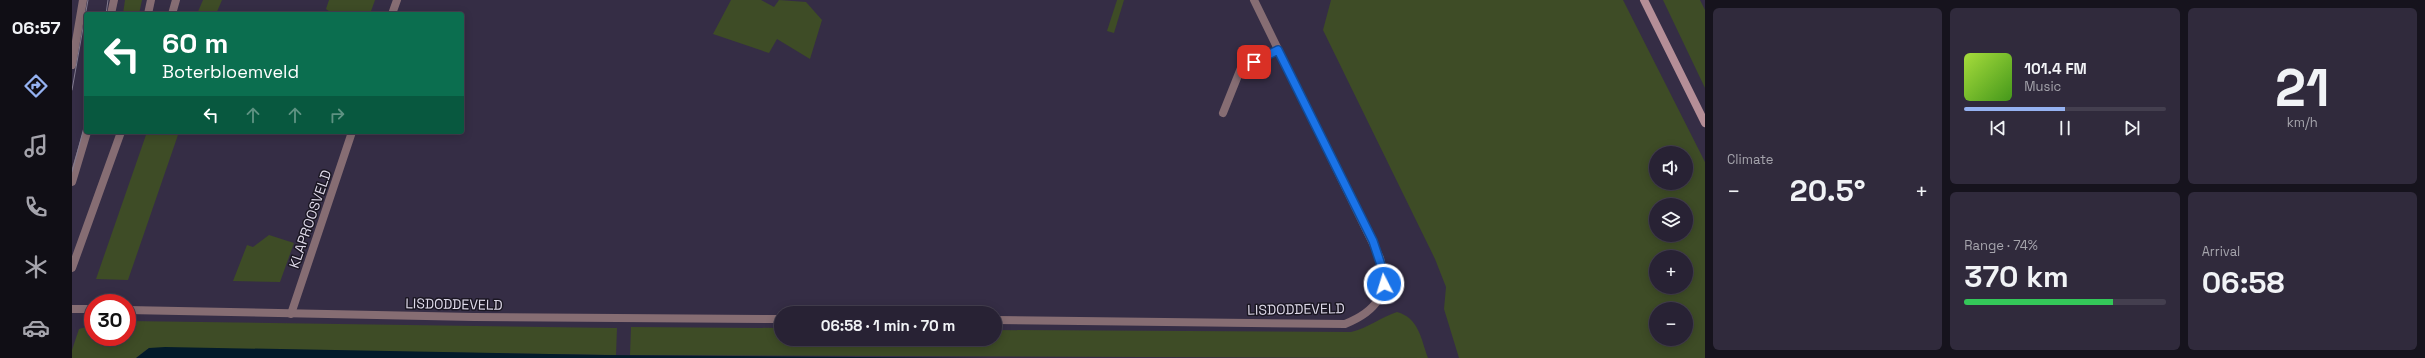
<!DOCTYPE html>
<html lang="en">
<head>
<meta charset="utf-8">
<style>
  body { margin:0; font-family:"Space Grotesk",sans-serif; background:#302a3c; color:#f1f3f6; height:100vh; display:flex; flex-direction:column; font-size:15px; white-space:nowrap }
  * { box-sizing:border-box; margin:0 }
  p { font-size:13px; color:#a5a4ac }
  .icon { flex:none; width:22px; height:22px; fill:none; stroke:currentColor; stroke-width:2; stroke-linecap:round; stroke-linejoin:round }
  .map { position:relative; flex:1; overflow:hidden }
  .panel { display:flex; flex-direction:column; gap:8px; padding:8px; background:#16131d; width:720px }
  .panel>* { flex:none }
  .banner { position:absolute; left:12px; top:12px; width:380px; height:122px; border-radius:4px; box-shadow:0 2px 10px #0003,0 0 0 1px #443f4f; background:#0b6e4f; color:#fff; overflow:hidden }
  .tools { position:absolute; left:1577px; top:146px; display:grid; gap:8px }
  .tools a { display:grid; place-items:center; width:44px; height:44px; border-radius:50%; background:#282234; box-shadow:0 2px 10px #0003,0 0 0 1px #443f4f; font-size:20px }
  .speed { position:absolute; left:12px; top:294px; display:flex; gap:8px; font-size:20px; font-weight:700; text-align:center }
  .speed>* { display:grid; place-content:center; width:52px; height:52px; border-radius:50%; background:#282234; box-shadow:0 2px 10px #0003,0 0 0 1px #443f4f; line-height:1 }
  .speed .limit { border:6px solid #d22; background:#fff; color:#111 }
  .pin { position:absolute; display:grid; place-items:center; width:34px; height:34px; color:#fff; margin:-17px; border-radius:8px; box-shadow:0 2px 6px #0006 }
  .me { position:absolute; width:44px; margin:-22px; rotate:355deg; stroke-linejoin:round; filter:drop-shadow(0 0 3px #0008) }
  .turn { display:flex; align-items:center; gap:14px; height:84px; padding:0 12px; font-size:18px }
  .turn .icon { width:52px; height:52px; stroke-width:2.5 }
  .turn b { display:block; font-size:28px; line-height:34px }
  .lanes { display:flex; align-items:center; height:38px; padding:0 12px; background:#0003; justify-content:center; gap:20px; direction:ltr }
  .lanes .off { opacity:.35 }
  .big { font-size:30px; font-weight:600; line-height:1.1 }
  .panel .card { flex:1; display:flex; flex-direction:column; justify-content:center; gap:6px; min-width:0; padding:0 14px; border-radius:6px; background:#302a3c }
  .panel .dial { align-items:center; gap:0 }
  .dial b { font-size:52px; line-height:1 }
  .song { display:flex; align-items:center; gap:12px }
  .cover { width:48px; height:48px; border-radius:6px; background:linear-gradient(135deg,hsl(80 70% 55%),hsl(100 70% 35%)) }
  .played { height:4px; border-radius:2px; background:linear-gradient(90deg,#95b2f1 50%,#443f4f 50%) }
  .keys { display:flex; justify-content:space-around; direction:ltr }
  .heat { display:flex; justify-content:space-between; align-items:center; font-size:22px; direction:ltr }
  .charge { height:6px; border-radius:3px; background:linear-gradient(90deg,#34c759 74%,#443f4f 0) }
  .panel .tiles { flex:1; display:grid; gap:8px; grid-template-columns:repeat(3,1fr) }
  .card:first-child { grid-row:span 2 }
  .trip { position:absolute; left:702px; top:306px; width:228px; height:40px; border-radius:20px; background:#282234; box-shadow:0 2px 10px #0003,0 0 0 1px #443f4f; font-weight:600; line-height:40px; text-align:center }
  main { display:flex; flex:1; min-height:0 }
  .dock { display:flex; flex-direction:column; width:72px; justify-content:space-around; align-items:center; background:#100e15; color:#a5a4ac }
  .dock .icon { width:28px; height:28px }
  .dock .current { color:#95b2f1 }
  .dock b { font-size:18px; color:#f1f3f6 }
  .map>svg:first-child { display:block }
  .green { fill:#3e4c26; fill-rule:evenodd }
  .water { fill:#031b2b }
  .lines { fill:none; stroke-linecap:round; stroke-linejoin:round }
  .lane { stroke:#866d73; stroke-width:8 }
  .street { stroke:#866d73; stroke-width:8 }
  .secondary { stroke:#b58e97; stroke-width:8 }
  .tram { stroke:#837c91; stroke-width:1 }
  .route-casing { stroke:#114b97; stroke-width:10 }
  .route { stroke:#1a73e8; stroke-width:7 }
  .labels { text-anchor:middle; dominant-baseline:central; stroke-width:3; stroke-linejoin:round; paint-order:stroke }
  .street-label { font-size:14px; fill:#ded9e9; stroke:#1b1723 }
</style>
</head>
<body>
<main>
<nav class="dock">
<b>06:57</b>
<svg class="icon current" aria-label="directions" viewBox="0 0 24 24"><path d="M12 3l9 9-9 9-9-9zM9 14v-3h6M13 9l2 2-2 2"/></svg>
<svg class="icon" aria-label="music" viewBox="0 0 24 24"><path d="M9 18V5l10-2v13"/><circle cx="6" cy="18" r="3"/><circle cx="16" cy="16" r="3"/></svg>
<svg class="icon" aria-label="phone" viewBox="0 0 24 24"><path d="M5 4h4l2 5-3 2q2 4 5 5l2-3 5 2v4C11 20 4 13 5 4z"/></svg>
<svg class="icon" aria-label="climate" viewBox="0 0 24 24"><path d="M12 3v18M4 7l16 10M4 17L20 7"/></svg>
<svg class="icon" aria-label="car" viewBox="0 0 24 24"><path d="M5 17H2v-5l4-1 3-4h7l3 4 3 1v5h-3M9 17h6M6 11h13"/><circle cx="7" cy="17" r="2"/><circle cx="17" cy="17" r="2"/></svg>
</nav>
<div class="map">
<svg width="1633" height="358" viewBox="0 0 1633 358">
  <rect width="100%" height="100%" fill="#352d45"/>
  <g class="green">
    <path d="M53,0H70L67,14H51Z"/>
    <path d="M131,0H150L144,14H125Z"/>
    <path d="M257,0H303L298,14H261L254,9Z"/>
    <path d="M659,0H689L702,7L707,0L734,2L750,20L738,59L705,39L697,53L641,34Z"/>
    <path d="M1045,0H1052L1042,33L1035,31Z"/>
    <path d="M1259,0H1551L1633,162V358H1387L1372,309L1374,287L1363,259L1251,30ZM1584,153H1614V183H1584ZM1584,205H1614V235H1584ZM1584,257H1614V287H1584ZM1584,309H1614V339H1584Z"/>
    <path d="M1591,0H1628L1633,10V88Z"/>
    <path d="M75,132H107L56,280L24,279Z"/>
    <path d="M197,235L222,243L208,282L161,281L175,245L181,247Z"/>
    <path d="M1325,312C1347,318 1349,339 1356,358L558,355L559,327L709,328V339H923V330L1279,332C1296,328 1309,317 1325,312Z"/>
    <path d="M55,321L545,328L544,355L77,348L64,358H0V350L7,329L21,325V337H55Z"/>
  </g>
  <path class="water" d="M93,347L533,355L916,358H64L77,348Z"/>
  <g class="lines">
    <g class="lane">
      <path d="M39,14L42,0"/>
      <path d="M0,65L11,0"/>
      <path d="M1151,113L1169,68L1206,50"/>
      <path d="M0,182L15,132"/>
    </g>
    <g class="street">
      <path d="M76,14L79,0"/>
      <path d="M100,14L104,0"/>
      <path d="M320,14L325,0"/>
      <path d="M0,268L49,132"/>
      <path d="M0,309H21"/>
      <path d="M55,310L402,317L709,319"/>
      <path d="M219,314L280,132"/>
      <path d="M923,320L1273,324C1305,311 1318,293 1308,258L1182,0"/>
    </g>
    <path class="secondary" d="M1572,0L1633,123"/>
    <g class="tram">
      <path d="M34,14L36,0"/>
      <path d="M0,90L16,0"/>
      <path d="M0,172L14,120"/>
    </g>
  </g>
  <g class="lines">
    <defs>
      <path id="route" d="M1182,62L1206,50L1301,241L1312,274V284"/>
    </defs>
    <use href="#route" class="route-casing"/>
    <use href="#route" class="route"/>
  </g>
  <g class="labels">
    <g class="street-label">
      <text transform="translate(238 219) rotate(-71)">KLAPROOSVELD</text>
      <text transform="translate(382 304) rotate(1)">LISDODDEVELD</text>
      <text transform="translate(1224 309) rotate(-1)">LISDODDEVELD</text>
    </g>
  </g>
</svg>
<div class="tools">
<a><svg class="icon" aria-label="sound" viewBox="0 0 24 24"><path d="M4 9h4l5-4v14l-5-4H4zM17 9q2 3 0 6"/></svg></a>
<a><svg class="icon" aria-label="layers" viewBox="0 0 24 24"><path d="M12 4l9 5-9 5-9-5zM3 14l9 5 9-5"/></svg></a>
<a>+</a>
<a>−</a>
</div>
<div class="speed"><div class="limit">30</div></div>
<div class="pin" style="left:1182px;top:62px;background:#d93025"><svg class="icon" aria-label="arrive" viewBox="0 0 24 24"><path d="M6 21V4h12l-3 4 3 4H6"/></svg></div>
<svg class="me" style="left:1312px;top:284px" viewBox="-20 -20 40 40"><circle r="17" fill="#1a73e8" stroke="#fff" stroke-width="3"/><path d="M0-11L8 9 0 5-8 9z" fill="#fff"/></svg>
<div class="trip">06:58 · 1 min · 70 m</div>
<div class="banner">
<div class="turn"><svg class="icon" aria-label="left" viewBox="0 0 24 24"><path d="M17 20v-9H6M10 6l-5 5 5 5"/></svg><div><b>60 m</b>Boterbloemveld</div></div>
<div class="lanes"><svg class="icon" aria-label="left" viewBox="0 0 24 24"><path d="M17 20v-9H6M10 6l-5 5 5 5"/></svg><svg class="icon off" aria-label="ahead" viewBox="0 0 24 24"><path d="M12 20V5M6 11l6-6 6 6"/></svg><svg class="icon off" aria-label="ahead" viewBox="0 0 24 24"><path d="M12 20V5M6 11l6-6 6 6"/></svg><svg class="icon off" aria-label="right" viewBox="0 0 24 24"><path d="M7 20v-9h11M14 6l5 5-5 5"/></svg></div>
</div>
</div>
<section class="panel">
<div class="tiles">
<div class="card"><p>Climate</p>
<div class="heat"><a>−</a><b class="big">20.5°</b><a>+</a></div>
</div>
<div class="card">
<div class="song"><i class="cover"></i><div><b>101.4 FM</b><p>Music</p></div></div>
<div class="played"></div>
<div class="keys"><svg class="icon" aria-label="previous" viewBox="0 0 24 24"><path d="M18 5L8 12l10 7zM5 5v14"/></svg><svg class="icon" aria-label="pause" viewBox="0 0 24 24"><path d="M8 5v14M16 5v14"/></svg><svg class="icon" aria-label="next" viewBox="0 0 24 24"><path d="M6 5l10 7-10 7zM19 5v14"/></svg></div>
</div>
<div class="card dial"><b>21</b><p>km/h</p></div>
<div class="card"><p>Range · 74%</p><b class="big">370 km</b><div class="charge"></div></div>
<div class="card"><p>Arrival</p><b class="big">06:58</b></div>
</div>
</section>
</main>
</body>
</html>
